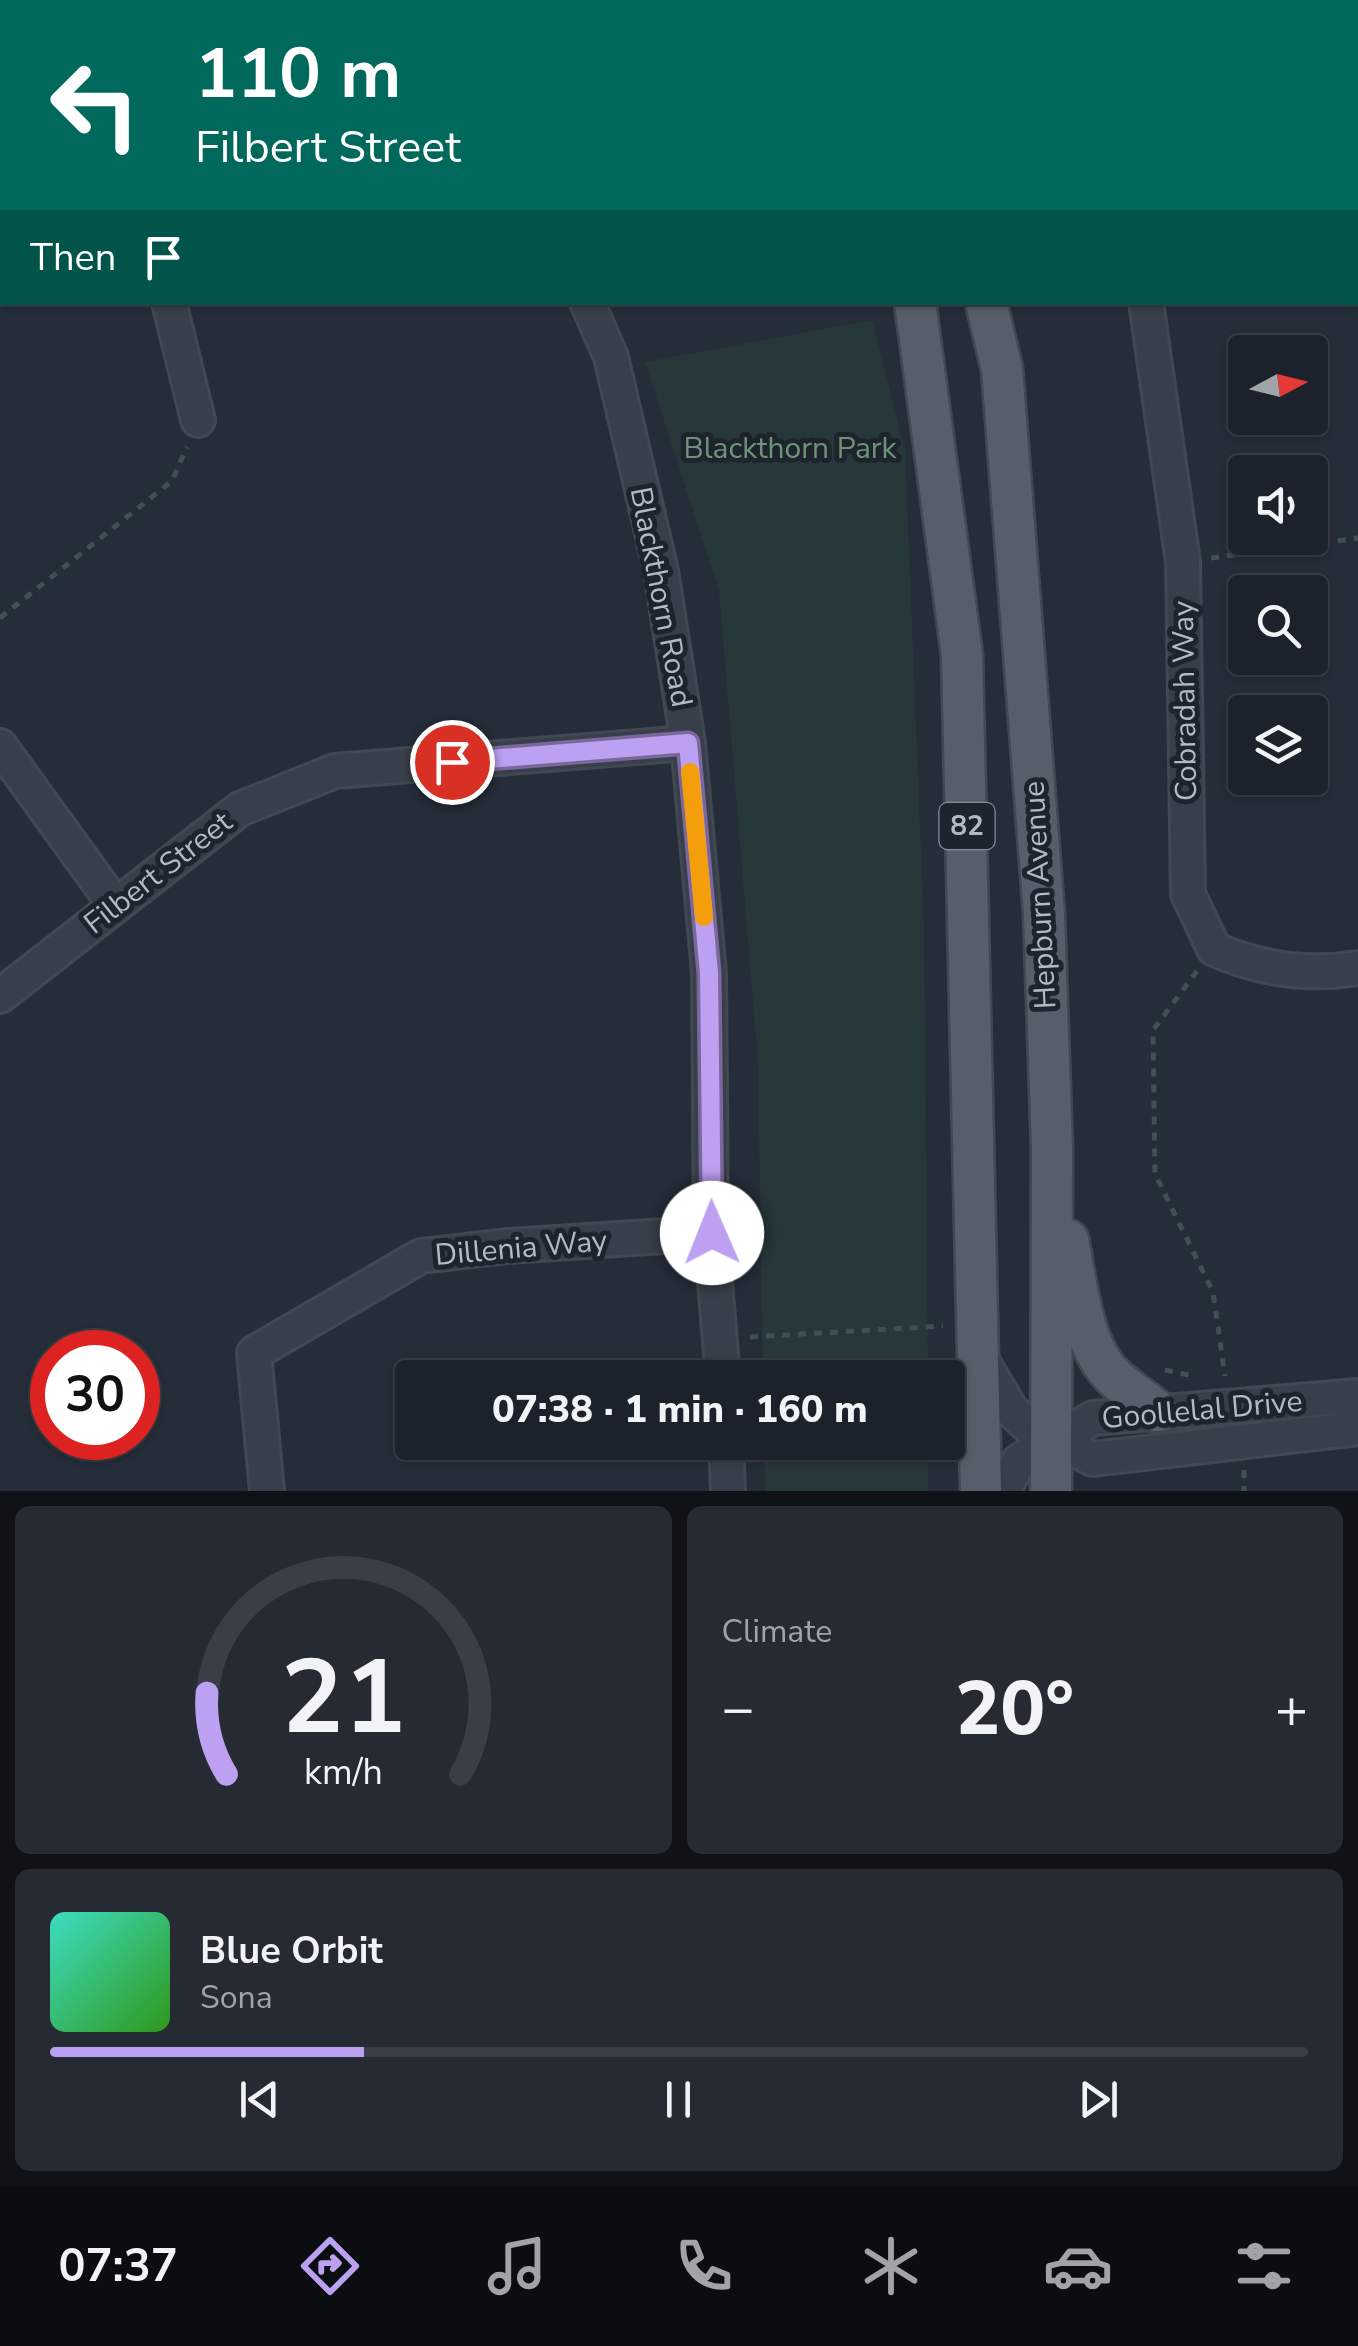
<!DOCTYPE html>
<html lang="en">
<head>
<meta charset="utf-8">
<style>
  body { margin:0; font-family:"Nunito Sans",sans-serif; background:#252a33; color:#f1f3f6; height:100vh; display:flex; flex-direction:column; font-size:38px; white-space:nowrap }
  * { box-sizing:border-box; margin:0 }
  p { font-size:32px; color:#a0a4a9 }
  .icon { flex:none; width:55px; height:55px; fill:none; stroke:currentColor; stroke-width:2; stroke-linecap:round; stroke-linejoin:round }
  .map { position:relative; height:1491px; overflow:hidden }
  .sheet { display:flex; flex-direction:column; gap:15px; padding:15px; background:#0f1318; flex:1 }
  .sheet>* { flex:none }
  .banner { position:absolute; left:0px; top:0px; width:1360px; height:305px; box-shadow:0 2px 8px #0004,0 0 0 2px #3a3f47; background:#00695c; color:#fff; overflow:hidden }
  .needle { width:65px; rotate:83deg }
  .fabs { position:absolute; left:1228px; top:335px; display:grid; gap:20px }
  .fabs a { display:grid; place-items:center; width:100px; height:100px; border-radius:10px; background:#1c222b; box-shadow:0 2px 8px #0004,0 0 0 2px #3a3f47; font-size:50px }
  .speed { position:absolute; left:30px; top:1330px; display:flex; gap:20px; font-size:50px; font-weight:700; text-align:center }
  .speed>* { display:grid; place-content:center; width:130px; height:130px; border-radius:50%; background:#1c222b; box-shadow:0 2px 8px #0004,0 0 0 2px #3a3f47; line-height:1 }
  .speed .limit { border:15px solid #d22; background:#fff; color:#111 }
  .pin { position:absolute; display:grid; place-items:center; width:85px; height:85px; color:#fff; margin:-42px; border:5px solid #fff; border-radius:50%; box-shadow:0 2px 10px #0007 }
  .me { position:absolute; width:110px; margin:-55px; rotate:359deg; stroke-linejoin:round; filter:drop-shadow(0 0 8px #0008) }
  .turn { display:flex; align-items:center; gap:35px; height:210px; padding:0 30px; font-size:45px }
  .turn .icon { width:130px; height:130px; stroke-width:2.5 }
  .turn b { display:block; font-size:70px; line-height:85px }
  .then { display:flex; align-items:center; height:95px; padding:0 30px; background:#0003; gap:20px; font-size:38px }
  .big { font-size:75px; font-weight:800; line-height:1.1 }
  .sheet .widget { flex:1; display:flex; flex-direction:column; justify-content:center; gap:15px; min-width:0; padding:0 35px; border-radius:15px; background:#252a33 }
  .sheet .dial { align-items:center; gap:0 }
  .dial svg { height:260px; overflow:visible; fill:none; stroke:#3a3f47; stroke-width:7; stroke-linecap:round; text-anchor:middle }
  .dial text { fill:#f1f3f6; stroke:none }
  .song { display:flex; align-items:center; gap:30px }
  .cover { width:120px; height:120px; border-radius:15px; background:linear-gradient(135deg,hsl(170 70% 55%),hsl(110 70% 35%)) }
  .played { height:10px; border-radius:5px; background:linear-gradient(90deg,#bca0f2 25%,#3a3f47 25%) }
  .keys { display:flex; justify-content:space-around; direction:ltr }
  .heat { display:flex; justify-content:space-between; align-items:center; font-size:55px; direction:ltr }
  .sheet .tiles { flex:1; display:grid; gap:15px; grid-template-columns:1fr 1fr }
  .widget:last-child { grid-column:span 2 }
  .trip { position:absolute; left:395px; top:1360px; width:570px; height:100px; border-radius:10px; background:#1c222b; box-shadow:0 2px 8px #0004,0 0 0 2px #3a3f47; font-weight:800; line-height:100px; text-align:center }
  .tabs { display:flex; height:160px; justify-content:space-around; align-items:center; background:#0b0e11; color:#a0a4a9 }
  .tabs .icon { width:70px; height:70px }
  .tabs .selected { color:#bca0f2 }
  .tabs b { font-size:45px; color:#f1f3f6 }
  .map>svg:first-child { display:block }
  .green { fill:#27383a }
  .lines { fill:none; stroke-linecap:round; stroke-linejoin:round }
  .minor-casing { stroke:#424852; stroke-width:38 }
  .major-casing { stroke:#424852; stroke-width:45 }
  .path { stroke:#405152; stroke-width:5; stroke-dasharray:8 8; stroke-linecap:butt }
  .minor { stroke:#393f4a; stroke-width:32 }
  .major { stroke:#575e69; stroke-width:40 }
  .route-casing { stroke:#7a689d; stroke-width:25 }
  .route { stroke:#bca0f2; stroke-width:18 }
  .slow { stroke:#f59e0b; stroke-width:18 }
  .labels { text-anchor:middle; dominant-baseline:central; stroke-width:10; stroke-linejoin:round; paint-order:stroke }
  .shield { fill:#1e242e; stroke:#878d98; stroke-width:2.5 }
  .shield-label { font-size:28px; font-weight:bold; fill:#b4bac5 }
  .park-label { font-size:30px; fill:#6e9377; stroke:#1e242e }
  .street-label { font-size:30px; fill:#b4bac5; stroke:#1e242e }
</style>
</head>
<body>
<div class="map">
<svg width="1358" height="1491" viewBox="0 0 1358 1491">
  <rect width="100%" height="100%" fill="#252d39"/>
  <g class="green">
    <path d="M872,320L905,449L924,928L928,1377H763L758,1062L719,590L645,362Z"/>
    <path d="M764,1443H928V1491H765Z"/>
  </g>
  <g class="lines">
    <defs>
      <g id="minor">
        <path d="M55,2L57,0"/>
        <path d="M0,59L2,58"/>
        <path d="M169,302L198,420"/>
        <path d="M587,302L611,357L661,571L688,743L709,973L711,1233L723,1378"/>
        <path d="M1146,302L1183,562L1188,894L1214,949C1259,969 1308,976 1358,968"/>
        <path d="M0,746L115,905"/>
        <path d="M0,996L240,809L335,771L688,743"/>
        <path d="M978,1354L1011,1410L1029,1427L1093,1459L1358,1428"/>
        <path d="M726,1442L728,1491"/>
        <path d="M267,1491L254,1353L421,1256L507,1246L711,1233"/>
        <path d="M1003,1491L1019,1461L1093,1418L1358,1396"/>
      </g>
      <g id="major">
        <path d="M838,0L839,2"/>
        <path d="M909,0V2"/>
        <path d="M915,302L962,655L981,1491"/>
        <path d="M986,302L1002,369L1044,914L1052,1148L1051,1491"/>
        <path d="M1068,1240C1077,1282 1081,1345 1113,1376C1126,1389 1143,1399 1157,1411"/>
      </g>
    </defs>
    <use href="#minor" class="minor-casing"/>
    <use href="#major" class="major-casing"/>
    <g class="path">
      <path d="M282,0L284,2"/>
      <path d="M1035,0L1036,2"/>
      <path d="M1211,558L1358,538"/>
      <path d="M0,618L172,481L187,447"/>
      <path d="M1197,971L1153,1030L1155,1174L1213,1292L1225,1376"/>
      <path d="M750,1337L943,1326"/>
      <path d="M1165,1370L1193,1376"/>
      <path d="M1244,1470V1491"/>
    </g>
    <use href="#minor" class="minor"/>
    <use href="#major" class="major"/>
  </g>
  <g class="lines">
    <defs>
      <path id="route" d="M452,762L688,743L709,973L712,1233"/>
    </defs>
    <use href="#route" class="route-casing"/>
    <use href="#route" class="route"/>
    <path class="slow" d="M690,772L704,917"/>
  </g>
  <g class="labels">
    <rect class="shield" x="939.5" y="803" width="55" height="46" rx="8"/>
    <g class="shield-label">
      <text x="967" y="826">82</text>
    </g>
    <g class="park-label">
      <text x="790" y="448">Blackthorn Park</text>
    </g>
    <g class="street-label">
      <text transform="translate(661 597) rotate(79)">Blackthorn Road</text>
      <text transform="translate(1185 701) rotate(-91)">Cobradah Way</text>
      <text transform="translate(158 873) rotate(-38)">Filbert Street</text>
      <text transform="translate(1040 895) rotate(-93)">Hepburn Avenue</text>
      <text transform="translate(521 1248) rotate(-5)">Dillenia Way</text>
      <text transform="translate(1202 1410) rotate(-5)">Goollelal Drive</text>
    </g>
  </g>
</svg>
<div class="fabs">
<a><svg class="needle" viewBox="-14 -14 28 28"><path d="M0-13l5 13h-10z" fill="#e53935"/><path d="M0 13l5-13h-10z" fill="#a0a4a9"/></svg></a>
<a><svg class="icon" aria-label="sound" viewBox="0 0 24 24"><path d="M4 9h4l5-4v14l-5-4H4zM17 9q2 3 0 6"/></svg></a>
<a><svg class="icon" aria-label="search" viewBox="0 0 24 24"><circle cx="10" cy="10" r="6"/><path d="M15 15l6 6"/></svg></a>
<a><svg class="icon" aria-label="layers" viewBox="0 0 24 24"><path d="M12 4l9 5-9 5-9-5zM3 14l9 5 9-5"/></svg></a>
</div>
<div class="speed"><div class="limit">30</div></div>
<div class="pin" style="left:452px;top:762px;background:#d93025"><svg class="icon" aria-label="arrive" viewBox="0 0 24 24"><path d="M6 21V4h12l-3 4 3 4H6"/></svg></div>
<svg class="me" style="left:712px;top:1233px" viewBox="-20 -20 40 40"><circle r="19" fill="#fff"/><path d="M0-13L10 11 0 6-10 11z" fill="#bca0f2"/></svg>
<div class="trip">07:38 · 1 min · 160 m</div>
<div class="banner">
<div class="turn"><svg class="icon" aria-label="left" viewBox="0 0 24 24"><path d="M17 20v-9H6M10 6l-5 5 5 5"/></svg><div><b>110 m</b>Filbert Street</div></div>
<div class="then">Then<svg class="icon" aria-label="arrive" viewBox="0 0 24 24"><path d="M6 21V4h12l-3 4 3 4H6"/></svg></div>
</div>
</div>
<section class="sheet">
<div class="tiles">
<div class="widget dial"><svg viewBox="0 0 100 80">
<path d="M14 69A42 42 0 1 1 86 69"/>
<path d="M14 69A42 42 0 0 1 8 44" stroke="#bca0f2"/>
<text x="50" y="56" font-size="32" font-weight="700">21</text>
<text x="50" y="72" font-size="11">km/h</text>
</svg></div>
<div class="widget"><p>Climate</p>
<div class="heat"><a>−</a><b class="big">20°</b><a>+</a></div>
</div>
<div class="widget">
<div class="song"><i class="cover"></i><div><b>Blue Orbit</b><p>Sona</p></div></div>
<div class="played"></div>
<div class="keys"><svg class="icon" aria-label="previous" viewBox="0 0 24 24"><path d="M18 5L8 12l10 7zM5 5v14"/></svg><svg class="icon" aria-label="pause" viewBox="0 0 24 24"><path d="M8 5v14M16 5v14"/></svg><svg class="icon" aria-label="next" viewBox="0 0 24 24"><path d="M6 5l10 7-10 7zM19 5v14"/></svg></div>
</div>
</div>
</section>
<nav class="tabs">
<b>07:37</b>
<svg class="icon selected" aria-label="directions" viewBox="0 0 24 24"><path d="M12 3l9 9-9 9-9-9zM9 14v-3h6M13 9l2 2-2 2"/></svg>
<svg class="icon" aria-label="music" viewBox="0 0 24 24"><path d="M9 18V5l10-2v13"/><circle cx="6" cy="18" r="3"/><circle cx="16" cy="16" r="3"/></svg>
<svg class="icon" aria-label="phone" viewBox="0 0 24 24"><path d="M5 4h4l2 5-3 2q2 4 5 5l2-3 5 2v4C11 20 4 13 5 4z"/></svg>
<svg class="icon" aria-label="climate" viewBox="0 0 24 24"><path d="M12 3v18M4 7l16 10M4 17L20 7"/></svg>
<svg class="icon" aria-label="car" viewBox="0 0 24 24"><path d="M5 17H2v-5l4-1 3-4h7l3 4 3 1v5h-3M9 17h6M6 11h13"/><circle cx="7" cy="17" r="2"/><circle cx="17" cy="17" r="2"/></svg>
<svg class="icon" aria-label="filters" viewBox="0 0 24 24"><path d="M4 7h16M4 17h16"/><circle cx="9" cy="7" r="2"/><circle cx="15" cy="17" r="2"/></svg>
</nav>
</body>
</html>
